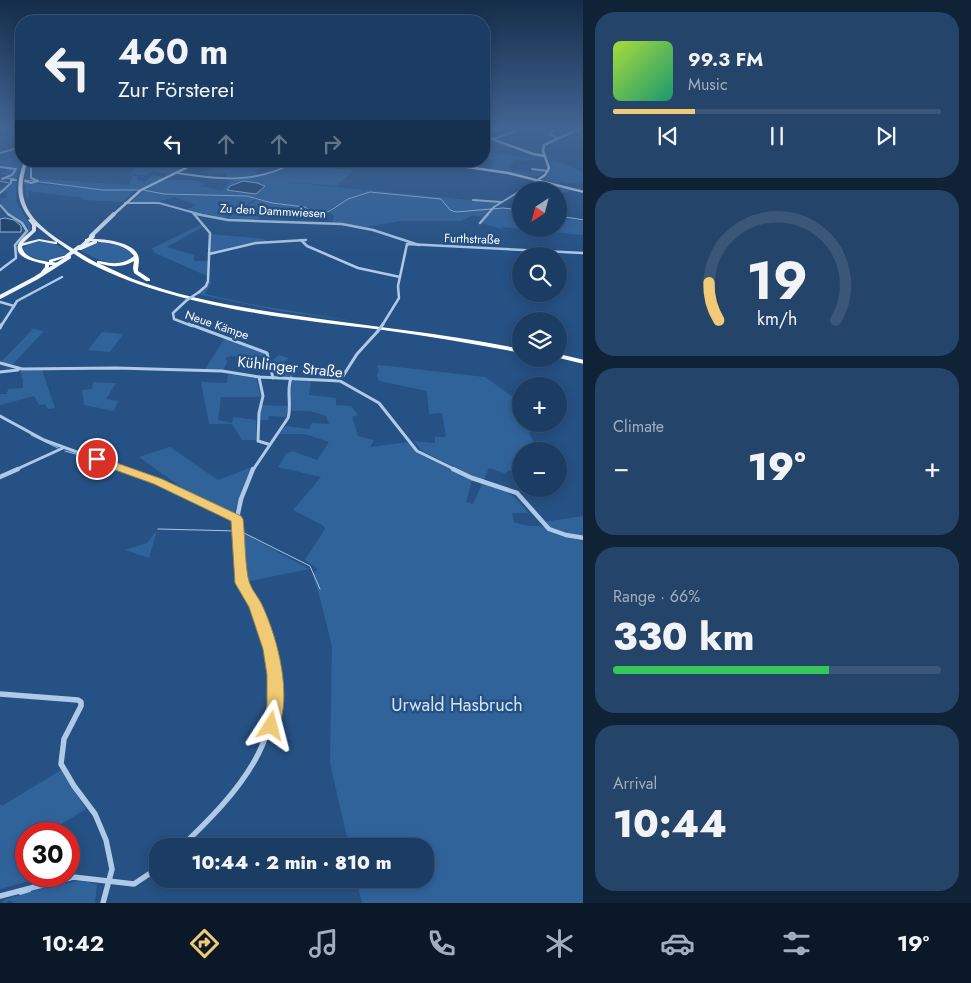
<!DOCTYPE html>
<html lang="en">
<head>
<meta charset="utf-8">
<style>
  body { margin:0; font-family:Jost,sans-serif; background:#254469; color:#f1f3f6; height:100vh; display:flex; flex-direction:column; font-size:19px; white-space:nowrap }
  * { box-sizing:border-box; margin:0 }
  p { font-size:16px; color:#a0aebe }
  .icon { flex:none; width:28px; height:28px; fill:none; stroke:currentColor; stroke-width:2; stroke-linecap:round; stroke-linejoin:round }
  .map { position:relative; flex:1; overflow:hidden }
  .details { display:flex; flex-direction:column; gap:12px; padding:12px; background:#0f2236; width:388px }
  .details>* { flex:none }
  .top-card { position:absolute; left:15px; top:15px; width:475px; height:152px; border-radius:20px; box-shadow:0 2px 12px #0003,0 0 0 1px #3a5678; background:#1c3d63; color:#f1f3f6; overflow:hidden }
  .needle { width:32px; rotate:216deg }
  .buttons { position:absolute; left:512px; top:182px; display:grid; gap:10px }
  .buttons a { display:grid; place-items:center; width:55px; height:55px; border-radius:50%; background:#1c3d63; box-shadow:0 2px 12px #0003,0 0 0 1px #3a5678; font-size:25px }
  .speed { position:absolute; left:15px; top:822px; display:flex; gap:10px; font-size:25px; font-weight:700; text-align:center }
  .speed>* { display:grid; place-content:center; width:65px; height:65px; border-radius:50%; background:#1c3d63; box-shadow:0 2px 12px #0003,0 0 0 1px #3a5678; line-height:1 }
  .speed .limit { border:8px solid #d22; background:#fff; color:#111 }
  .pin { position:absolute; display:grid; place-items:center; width:42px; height:42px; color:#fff; margin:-21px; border:2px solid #fff; border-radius:50%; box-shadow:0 1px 5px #0007 }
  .me { position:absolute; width:55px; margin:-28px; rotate:9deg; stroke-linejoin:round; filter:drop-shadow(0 0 4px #0008) }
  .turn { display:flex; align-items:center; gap:18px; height:105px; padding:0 20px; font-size:22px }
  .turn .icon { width:65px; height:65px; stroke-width:2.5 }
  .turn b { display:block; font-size:35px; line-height:42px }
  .lanes { display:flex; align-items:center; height:48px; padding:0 20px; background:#0003; justify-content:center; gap:25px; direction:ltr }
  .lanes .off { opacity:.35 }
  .big { font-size:38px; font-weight:800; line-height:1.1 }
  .details .tile { flex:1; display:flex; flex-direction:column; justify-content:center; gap:8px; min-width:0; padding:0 18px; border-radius:20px; background:#254469 }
  .details .dial { align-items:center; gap:0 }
  .dial svg { height:130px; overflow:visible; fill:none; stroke:#3a5678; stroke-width:7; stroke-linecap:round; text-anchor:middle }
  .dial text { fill:#f1f3f6; stroke:none }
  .song { display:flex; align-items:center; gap:15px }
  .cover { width:60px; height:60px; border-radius:8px; background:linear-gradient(135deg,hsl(80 70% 55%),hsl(160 70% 35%)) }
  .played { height:5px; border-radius:2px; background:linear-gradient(90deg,#f0ca74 25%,#3a5678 25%) }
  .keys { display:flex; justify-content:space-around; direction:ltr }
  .heat { display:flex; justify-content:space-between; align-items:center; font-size:28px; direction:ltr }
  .charge { height:8px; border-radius:4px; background:linear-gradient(90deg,#34c759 66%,#3a5678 0) }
  .trip { position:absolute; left:149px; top:838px; width:285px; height:50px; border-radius:20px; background:#1c3d63; box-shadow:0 2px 12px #0003,0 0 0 1px #3a5678; font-weight:800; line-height:50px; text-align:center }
  .tabs { display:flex; height:80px; justify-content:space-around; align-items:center; background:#0b1828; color:#a0aebe }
  .tabs .icon { width:35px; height:35px }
  .tabs .selected { color:#f0ca74 }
  .tabs b { font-size:22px; color:#f1f3f6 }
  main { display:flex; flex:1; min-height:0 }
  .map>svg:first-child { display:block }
  .green { fill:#31639b }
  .water { fill:#1b3c64; stroke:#a4c5e8 }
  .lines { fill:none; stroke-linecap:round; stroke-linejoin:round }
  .stream-far1 { stroke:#a4c5e8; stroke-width:1 }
  .stream { stroke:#a4c5e8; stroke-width:2 }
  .street-far4 { stroke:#afcae7; stroke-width:2 }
  .street-far3 { stroke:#afcae7; stroke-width:2.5 }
  .street-far2 { stroke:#afcae7; stroke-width:3 }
  .street-far1 { stroke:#afcae7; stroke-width:4.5 }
  .street { stroke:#afcae7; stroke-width:5.5 }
  .secondary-far1 { stroke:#d9e7f7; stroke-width:2.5 }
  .secondary { stroke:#d9e7f7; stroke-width:4 }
  .primary { stroke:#f1f6fe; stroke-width:4 }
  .highway { fill:#fff; fill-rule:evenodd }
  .street-bridge-far1 { stroke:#afcae7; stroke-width:2.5 }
  .street-bridge { stroke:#afcae7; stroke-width:3 }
  .primary-bridge { stroke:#f1f6fe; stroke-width:4 }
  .route { fill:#f0ca74; stroke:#9c834b }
  .labels { text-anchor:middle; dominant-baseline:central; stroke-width:5; stroke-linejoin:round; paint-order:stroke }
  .far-street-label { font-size:12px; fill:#fff; stroke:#265184 }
  .street-label { font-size:15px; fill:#fff; stroke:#265184 }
  .near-park-label { font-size:18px; fill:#d3e4f6; stroke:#265184 }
</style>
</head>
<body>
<main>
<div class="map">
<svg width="584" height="903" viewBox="0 0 584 903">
  <rect width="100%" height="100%" fill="#265184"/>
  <g class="green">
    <path d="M484,152L534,158L533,160L526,161L514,159L510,169L531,173L534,170L545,172L535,177L490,169L496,160L484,158Z"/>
    <path d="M21,155L23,161L16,178L13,180H16V201L31,227C29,237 18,240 17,250L25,258L20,257L14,249L15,244L28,232V227C17,219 0,213 0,198H7V191L0,194V188L4,189L3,190L12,184V180H2L9,176L0,174L11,168L15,169L13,176L17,169L15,167H0V161Z"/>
    <path d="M548,157L583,172V184L561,182L559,184L544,180L552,167L550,162H554Z"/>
    <path d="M309,161H328L322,167L354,170L336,186L276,181L365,190L361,193L367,190L500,203L492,208L484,218L473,215L461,221H400L366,227L332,223L334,216L330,212L338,203L327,212L312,211L310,215H306L269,209L260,218L252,220L226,219L260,198L273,203L255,197L254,200L224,218L191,211L188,209L196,205L174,197L158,202H130L145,191L160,193L144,190L162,180H190L203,183L204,185L202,186L222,191L230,181L275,173L294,164L304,165Z"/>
    <path d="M270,162L291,164L285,168L276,166L258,169L256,173L262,176L226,180L227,173L209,174L202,172L210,169L200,165Z"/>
    <path d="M134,164L183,169L171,174L153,172L148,175L129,174L133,170Z"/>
    <path d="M126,174L137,176V180L145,182L152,175L165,177L139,190H134L122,202L83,200L84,198L28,191L29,198L27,197L24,182C28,183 60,186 66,186L41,182L40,179L129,185L132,177Z"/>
    <path d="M539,181L572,190L566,193L553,191L519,192L532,185L537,186L533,184Z"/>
    <path d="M502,208L521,211V229H559V217L583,221V235L501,227L504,230L482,223L493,209Z"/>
    <path d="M202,224L204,226L167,247L194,255V261H208L207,276L153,252L154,250L151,249Z"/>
    <path d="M211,234L264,239L269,242L244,244L211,252Z"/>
    <path d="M38,241L53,243L68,252C54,264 39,262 24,253L23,248L30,243Z"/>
    <path d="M93,243C106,242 121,243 131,253L132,257C118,272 95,258 81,251Z"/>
    <path d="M209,282H212L205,294L250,304L360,322L280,311L197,294L206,287Z"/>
    <path d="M33,329L44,331L12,365L1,362Z"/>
    <path d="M102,332L123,334L110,352L88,350Z"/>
    <path d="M224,339L263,353L267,355L269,363L262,362L263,356H257L255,362L240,359L241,357L231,356L226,358L225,360L228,361L223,370L205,369Z"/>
    <path d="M279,355L289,358L283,363L285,367L295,371L292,377H276L275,374L273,360Z"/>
    <path d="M379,365L485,377L521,403V424H537L529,433L538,451H521V475L512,470L504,473L489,468L483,481L422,451L414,441L435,443V437H446L442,413L429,414L427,391L379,381L377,376L379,370L377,367Z"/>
    <path d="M42,370L55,408L48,409L45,404L39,405L34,396L0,405V394H7L8,389L23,388V380L20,371Z"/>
    <path d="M228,374L256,378L261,397H221L218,420L232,423L233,417L256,420V440H242L232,424H209L201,382L227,383Z"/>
    <path d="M293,379L311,380L309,395L336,398V405L351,406L358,415L352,417L358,436L374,440L370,447L409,442L418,453L472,480L466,502L473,504L482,484C506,491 513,491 528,513H512L514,522L527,526H541L552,532L583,539V903H362L356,879H425V846H349L330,763L332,646L320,598L312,574L318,569L305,560L325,529L324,526L293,510L321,477L278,467L286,454L292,451L317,460L329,442L305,434H279L286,426L309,429L312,423L329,424L326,416L310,411H292L289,393Z"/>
    <path d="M93,382L116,383L106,399L118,401L114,411L84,405L82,390L92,389Z"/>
    <path d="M261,405L289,406L286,417L269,416L268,420H260Z"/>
    <path d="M170,447L218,480L252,467L244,483L234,514L192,495L139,457Z"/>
    <path d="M583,516V537L550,528L544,522Z"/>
    <path d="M157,530L149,558L125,550L147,543Z"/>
    <path d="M243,533L309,569L245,582Z"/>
    <path d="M61,770L86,809L45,834H26V876H47L0,889V804L2,806Z"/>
    <path d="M78,881L89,882L97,885L95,903H16L8,900L7,903H3L4,900L51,886Z"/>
  </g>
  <g class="water">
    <path d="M243,181L257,183L265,186L256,194L227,190L230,186Z"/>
    <path d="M5,218L14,220L21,226V232H0V219Z"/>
  </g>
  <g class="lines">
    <g class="stream-far1">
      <path d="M578,132L584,136"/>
      <path d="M7,178L15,179"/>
      <path d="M25,180L103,190H139"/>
      <path d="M0,181L9,183"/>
      <path d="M143,190L164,194L247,196L272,203L305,207L312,212H328L348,199L370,192L441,199L450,210L456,212L503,208L521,210"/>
      <path d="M559,216L584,220"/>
      <path d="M31,435L58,448"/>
      <path d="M65,451L86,457"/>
      <path d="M158,529L237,531"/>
      <path d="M242,532L310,566L320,589"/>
    </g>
    <path class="stream" d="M20,894L30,891"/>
    <g class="street-far4">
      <path d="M555,129L549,134L557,138"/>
      <path d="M484,134L499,129"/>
      <path d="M493,139L514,132"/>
      <path d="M0,153L21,147"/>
      <path d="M35,164L31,166V178L38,181"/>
      <path d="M193,165L255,162L293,164"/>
      <path d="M0,167L16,169L12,175L2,179"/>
      <path d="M532,169L548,171"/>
      <path d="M177,173C221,180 257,184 297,161"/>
      <path d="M25,181L31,183L38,181"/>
      <path d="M0,193L11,183V180H16"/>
      <path d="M473,200L501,202"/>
      <path d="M125,203H159L202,215"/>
      <path d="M0,205L9,215"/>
      <path d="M193,213L195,215"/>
      <path d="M487,215L494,207L538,180"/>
    </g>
    <g class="street-far3">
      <path d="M194,214L210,233L208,281L206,286L199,292"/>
      <path d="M196,214L228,220L342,224L373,230L419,245"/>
      <path d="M480,223L488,214"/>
      <path d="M301,240L307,246L358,268L400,277"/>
      <path d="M209,254L256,243L306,240"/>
      <path d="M0,270L16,258L15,245L27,231L22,223L8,214"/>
      <path d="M187,300L173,313L174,319L192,326"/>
      <path d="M0,302L14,306L1,326"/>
      <path d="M14,306L17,301L62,277"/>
      <path d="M383,324L399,298L398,286L407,244L584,253"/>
    </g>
    <g class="street-far2">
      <path d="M189,324L267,353L273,378"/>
      <path d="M0,328L2,324"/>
      <path d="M0,363L22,369L116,368L222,371L259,377L340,381L379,403L417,451L456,470"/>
      <path d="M0,372L18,370"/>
      <path d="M259,377L263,396L259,413L258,441L268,444"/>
      <path d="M337,380L343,376L357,354L378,331"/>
      <path d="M0,416L44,440L126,470"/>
      <path d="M15,470L63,448"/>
      <path d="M253,470L288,418C292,405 286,392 291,378"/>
    </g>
    <g class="street-far1">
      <path d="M122,469L158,482L237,519"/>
      <path d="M253,469L241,499L237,518L241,552V574L242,582L260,616L272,658"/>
      <path d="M453,469L472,478L517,493L549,529L566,535L584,538"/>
      <path d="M0,477L18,469"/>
    </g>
    <g class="street">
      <path d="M0,694L78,700L81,702V706L64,739L61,764L74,786L95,814L106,840L112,869L103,903"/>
      <path d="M182,846C238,792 287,741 271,657"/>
      <path d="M0,896L73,877L134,884L158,868"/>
    </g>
    <g class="secondary-far1">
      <path d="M484,136L533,154L545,156"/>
      <path d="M426,161L508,173L584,192"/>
      <path d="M538,180L545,175L549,168L543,151L544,145L579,129"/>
      <path d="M113,215L141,190L200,161"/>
    </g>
    <path class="secondary" d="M91,236L114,214"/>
    <g class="primary">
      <path d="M80,248L93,236"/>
      <path d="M0,297L36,278L69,257"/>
    </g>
    <g class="highway">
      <path d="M24,161H28C12,204 33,223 67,245C77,251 87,258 97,263V261H99C112,264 124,265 134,256C126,245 111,243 99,242L97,241V243L81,250H77V248L93,241H85V239C99,238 132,241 138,255C140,260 138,266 138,271L150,279V281H146L134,273L133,268L134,261C123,268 110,267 98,263C110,268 121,274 133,279C186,299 243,308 299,316C374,327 448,334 521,349V353C475,344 429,336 383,330C285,318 178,308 89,263C78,257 67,249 57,242V244H55L39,241L22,246C23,258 39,260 49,262V260L67,255L69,256L52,262L58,263L60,264L58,265H49V267L45,273H41V272L45,267V264C36,262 14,258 18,245C20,239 28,234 32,230V225L28,220L30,219C15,200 16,183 24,161ZM36,226L56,242L39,239L23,243L36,231Z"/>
      <path d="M559,354L584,360V364L559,358Z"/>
    </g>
    <g class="street-bridge-far1">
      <path d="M187,300L199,292"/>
      <path d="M382,326L383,324"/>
    </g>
    <path class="street-bridge" d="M378,331L383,324"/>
    <path class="primary-bridge" d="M67,256L79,247"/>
  </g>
  <linearGradient id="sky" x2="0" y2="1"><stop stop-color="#152d49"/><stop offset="0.5" stop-color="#416594"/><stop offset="1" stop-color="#416594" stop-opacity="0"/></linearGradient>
  <rect width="584" height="256" fill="url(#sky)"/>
  <path class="route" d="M97,456L162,479L241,516L243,519C245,533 245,573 250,584C253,592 260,599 263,607C278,640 293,697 277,731L271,733L265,731L263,726L267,705V675L263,649L249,607L235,583L231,521L154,484L93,462L91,459L93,457Z"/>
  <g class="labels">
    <g class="far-street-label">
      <text transform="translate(273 211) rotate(3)">Zu den Dammwiesen</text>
      <text transform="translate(472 239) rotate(2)">Furthstraße</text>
      <text transform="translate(217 325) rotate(19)">Neue Kämpe</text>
    </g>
    <g class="street-label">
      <text transform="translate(290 367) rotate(6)">Kühlinger Straße</text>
    </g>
    <g class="near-park-label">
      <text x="457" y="705">Urwald Hasbruch</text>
    </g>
  </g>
</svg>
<div class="buttons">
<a><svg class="needle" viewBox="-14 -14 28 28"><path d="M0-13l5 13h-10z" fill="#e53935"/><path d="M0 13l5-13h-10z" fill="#a0aebe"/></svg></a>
<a><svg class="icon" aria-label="search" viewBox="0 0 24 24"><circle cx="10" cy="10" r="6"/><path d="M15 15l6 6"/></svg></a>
<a><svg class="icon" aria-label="layers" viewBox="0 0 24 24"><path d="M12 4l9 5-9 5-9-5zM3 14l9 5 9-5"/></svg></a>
<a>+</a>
<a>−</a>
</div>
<div class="speed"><div class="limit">30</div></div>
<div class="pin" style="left:97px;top:459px;background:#d93025"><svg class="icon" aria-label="arrive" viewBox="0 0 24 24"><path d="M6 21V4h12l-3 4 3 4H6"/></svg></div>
<svg class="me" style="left:271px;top:726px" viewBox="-20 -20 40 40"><path d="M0-17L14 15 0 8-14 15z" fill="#f0ca74" stroke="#fff" stroke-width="4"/></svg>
<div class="trip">10:44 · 2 min · 810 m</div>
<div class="top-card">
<div class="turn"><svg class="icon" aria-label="left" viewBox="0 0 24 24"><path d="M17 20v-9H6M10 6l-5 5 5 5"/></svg><div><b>460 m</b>Zur Försterei</div></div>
<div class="lanes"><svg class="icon" aria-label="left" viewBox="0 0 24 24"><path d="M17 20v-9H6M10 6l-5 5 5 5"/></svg><svg class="icon off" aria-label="ahead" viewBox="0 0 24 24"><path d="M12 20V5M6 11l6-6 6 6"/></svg><svg class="icon off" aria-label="ahead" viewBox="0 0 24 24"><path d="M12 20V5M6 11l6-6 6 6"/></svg><svg class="icon off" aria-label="right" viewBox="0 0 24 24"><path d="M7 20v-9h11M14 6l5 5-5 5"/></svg></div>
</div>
</div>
<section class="details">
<div class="tile">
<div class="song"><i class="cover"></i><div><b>99.3 FM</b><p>Music</p></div></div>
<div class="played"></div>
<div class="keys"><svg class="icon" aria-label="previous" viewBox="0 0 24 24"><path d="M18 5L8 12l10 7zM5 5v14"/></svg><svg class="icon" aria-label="pause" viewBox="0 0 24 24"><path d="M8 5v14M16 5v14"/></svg><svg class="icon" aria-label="next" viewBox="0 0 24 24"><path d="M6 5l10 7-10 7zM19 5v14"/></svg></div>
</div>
<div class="tile dial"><svg viewBox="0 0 100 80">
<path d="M14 69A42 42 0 1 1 86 69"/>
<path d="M14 69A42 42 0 0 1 8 46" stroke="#f0ca74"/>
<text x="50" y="56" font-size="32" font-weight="700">19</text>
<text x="50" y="72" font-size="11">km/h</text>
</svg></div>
<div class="tile"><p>Climate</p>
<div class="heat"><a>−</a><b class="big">19°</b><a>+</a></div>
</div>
<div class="tile"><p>Range · 66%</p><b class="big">330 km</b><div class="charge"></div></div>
<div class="tile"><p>Arrival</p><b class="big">10:44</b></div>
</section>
</main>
<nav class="tabs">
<b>10:42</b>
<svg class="icon selected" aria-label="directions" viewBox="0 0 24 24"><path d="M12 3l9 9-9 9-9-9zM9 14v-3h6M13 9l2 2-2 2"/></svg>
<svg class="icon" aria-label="music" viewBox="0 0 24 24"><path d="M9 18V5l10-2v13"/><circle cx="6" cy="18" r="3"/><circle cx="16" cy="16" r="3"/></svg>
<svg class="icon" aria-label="phone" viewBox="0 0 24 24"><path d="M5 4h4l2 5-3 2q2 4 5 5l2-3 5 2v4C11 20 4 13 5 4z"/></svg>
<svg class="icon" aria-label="climate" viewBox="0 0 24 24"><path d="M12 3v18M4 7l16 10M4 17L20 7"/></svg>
<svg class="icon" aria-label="car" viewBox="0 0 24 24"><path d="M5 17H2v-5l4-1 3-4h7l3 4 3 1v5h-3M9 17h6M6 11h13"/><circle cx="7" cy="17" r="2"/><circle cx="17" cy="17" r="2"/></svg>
<svg class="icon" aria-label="filters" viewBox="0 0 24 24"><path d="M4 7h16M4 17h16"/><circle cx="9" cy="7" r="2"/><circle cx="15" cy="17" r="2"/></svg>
<b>19°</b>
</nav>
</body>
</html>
